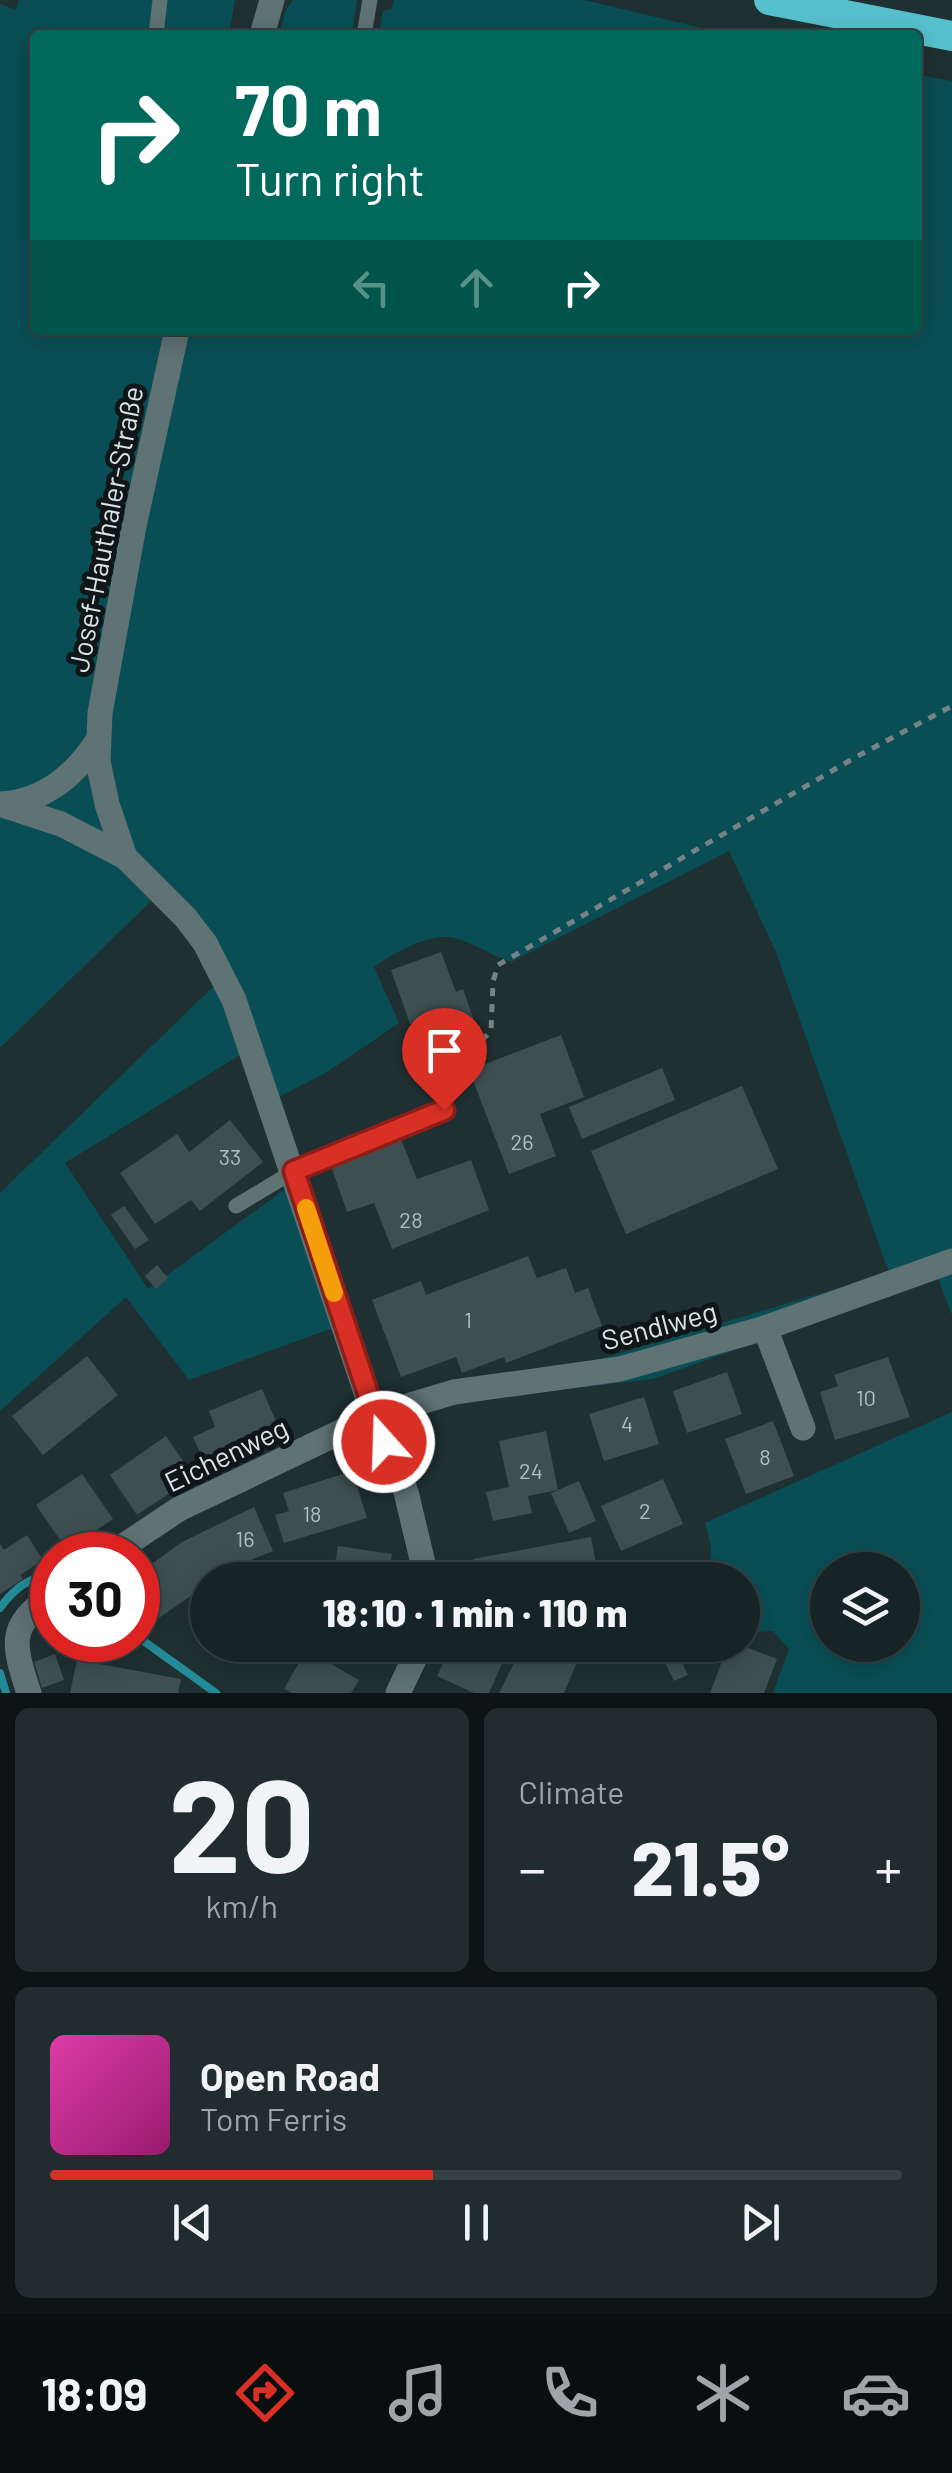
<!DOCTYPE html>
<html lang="en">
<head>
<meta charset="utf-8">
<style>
  body { margin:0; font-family:Barlow,sans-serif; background:#202c2e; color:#f1f3f6; height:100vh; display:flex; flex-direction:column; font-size:38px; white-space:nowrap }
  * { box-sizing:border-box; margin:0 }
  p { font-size:32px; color:#9ea4a7 }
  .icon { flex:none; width:55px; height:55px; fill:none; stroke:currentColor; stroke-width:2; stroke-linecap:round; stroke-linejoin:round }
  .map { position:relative; height:1693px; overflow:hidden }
  .sheet { display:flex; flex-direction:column; gap:15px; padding:15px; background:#0d1415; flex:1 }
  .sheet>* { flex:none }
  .top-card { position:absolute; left:30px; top:30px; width:892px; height:305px; border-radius:10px; box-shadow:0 5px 25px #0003,0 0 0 2px #364143; background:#00695c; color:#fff; overflow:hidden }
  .controls { position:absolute; left:810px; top:1552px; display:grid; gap:20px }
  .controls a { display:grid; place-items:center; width:110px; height:110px; border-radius:50%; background:#172426; box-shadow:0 5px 25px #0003,0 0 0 2px #364143; font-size:50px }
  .speed { position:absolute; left:30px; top:1532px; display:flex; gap:20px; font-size:50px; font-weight:700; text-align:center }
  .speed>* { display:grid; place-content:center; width:130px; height:130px; border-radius:50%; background:#172426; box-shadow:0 5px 25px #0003,0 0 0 2px #364143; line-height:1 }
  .speed .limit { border:15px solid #d22; background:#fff; color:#111 }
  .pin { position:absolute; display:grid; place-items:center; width:85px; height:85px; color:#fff; margin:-102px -42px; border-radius:50% 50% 50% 0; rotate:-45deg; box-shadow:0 0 10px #0007 }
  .pin .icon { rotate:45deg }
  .me { position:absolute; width:110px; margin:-55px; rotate:340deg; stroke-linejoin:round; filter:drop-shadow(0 0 8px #0008) }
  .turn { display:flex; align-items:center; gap:35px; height:210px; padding:0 40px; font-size:45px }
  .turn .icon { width:130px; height:130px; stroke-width:2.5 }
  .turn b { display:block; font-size:70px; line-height:85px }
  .lanes { display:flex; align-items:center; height:95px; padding:0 40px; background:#0003; justify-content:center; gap:50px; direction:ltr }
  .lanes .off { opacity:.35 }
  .big { font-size:75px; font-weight:800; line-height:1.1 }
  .sheet .tile { flex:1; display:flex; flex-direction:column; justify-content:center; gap:15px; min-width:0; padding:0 35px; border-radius:15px; background:#202c2e }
  .sheet .dial { align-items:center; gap:0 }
  .dial b { font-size:130px; line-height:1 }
  .song { display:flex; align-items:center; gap:30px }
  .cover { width:120px; height:120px; border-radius:15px; background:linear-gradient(135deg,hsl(320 70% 55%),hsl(320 70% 35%)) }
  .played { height:10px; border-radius:5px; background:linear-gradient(90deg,#d93025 45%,#364143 45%) }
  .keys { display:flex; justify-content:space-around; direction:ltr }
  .heat { display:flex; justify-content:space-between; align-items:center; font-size:55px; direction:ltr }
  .sheet .tiles { flex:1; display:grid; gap:15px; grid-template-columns:1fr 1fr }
  .tile:last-child { grid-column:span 2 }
  .trip { position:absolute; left:190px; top:1562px; width:570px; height:100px; border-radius:50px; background:#172426; box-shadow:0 5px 25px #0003,0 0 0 2px #364143; font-weight:800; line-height:100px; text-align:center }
  .tab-bar { display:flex; height:160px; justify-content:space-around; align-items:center; background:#090e0f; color:#9ea4a7 }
  .tab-bar .icon { width:70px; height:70px }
  .tab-bar .on { color:#d93025 }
  .tab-bar b { font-size:45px; color:#f1f3f6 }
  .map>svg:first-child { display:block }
  .green { fill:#0a4e55; fill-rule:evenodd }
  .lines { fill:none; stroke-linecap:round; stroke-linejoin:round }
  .stream { stroke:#238b97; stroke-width:8 }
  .building { fill:#3e4f52 }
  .path { stroke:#758385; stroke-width:5; stroke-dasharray:8 8; stroke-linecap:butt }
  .service { stroke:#5f7274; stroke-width:15 }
  .minor { stroke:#5f7274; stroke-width:25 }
  .motorway { stroke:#56c1cd; stroke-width:30 }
  .route-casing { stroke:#8d1f18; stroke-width:25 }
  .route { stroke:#d93025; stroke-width:18 }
  .slow { stroke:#f59e0b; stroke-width:18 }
  .labels { text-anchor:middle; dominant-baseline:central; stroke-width:10; stroke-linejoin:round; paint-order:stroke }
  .number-label { font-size:22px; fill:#b2bec0 }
  .street-label { font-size:28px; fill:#d9e3e5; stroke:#0f1617 }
</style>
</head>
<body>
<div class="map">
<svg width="952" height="1693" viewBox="0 0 952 1693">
  <rect width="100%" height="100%" fill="#1f3032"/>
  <g class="green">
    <path d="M19,0H235L229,35H35V330H918V75L952,81V1315L938,1278L653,1379L480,1399L396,1420L197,1512L134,1555H117L197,1510L395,1417L480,1395L889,1273L776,952L729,851L511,962C493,956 466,939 450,937C426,935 392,954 374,967L399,1023L327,1072L258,1108L240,1055L65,1163L148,1289L288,1187L333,1328L189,1380L126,1297L0,1411V1193L214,986C199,952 178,926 153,899L0,1048V4L16,10Z"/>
    <path d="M293,0H357L352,35H279L286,10Z"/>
    <path d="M394,0H584L732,35H379L383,11L391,9Z"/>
    <path d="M952,1412V1693H773L789,1649L773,1631L743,1633L742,1580H698C716,1561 712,1547 705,1523ZM828,1570H902V1645H828Z"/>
  </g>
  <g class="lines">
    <g class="stream">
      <path d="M0,1608C13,1590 30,1575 52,1577"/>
      <path d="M138,1637L216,1693"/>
      <path d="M0,1673L6,1693"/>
    </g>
  </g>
  <g class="building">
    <path d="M441,952L456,992L463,989L475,1023L423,1041L416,1022L410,1024L391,970Z"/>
    <path d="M561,1035L584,1097L540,1114L556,1156L509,1174L469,1070Z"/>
    <path d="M662,1068L675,1100L582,1139L569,1107Z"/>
    <path d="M742,1086L778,1169L626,1234L591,1151Z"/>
    <path d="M230,1120L263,1162L200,1211L191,1200L155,1224L120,1173L177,1134L189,1152Z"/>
    <path d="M400,1137L417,1179L471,1160L489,1210L392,1249L374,1203L347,1212L330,1163Z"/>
    <path d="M124,1206L149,1240L135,1249L111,1215Z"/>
    <path d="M528,1256L537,1278L566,1268L575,1293L588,1288L602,1326L506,1363L504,1357L462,1373L456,1357L401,1377L372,1300L421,1281L426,1295Z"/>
    <path d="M157,1265L168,1278L156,1289L145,1276Z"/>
    <path d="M87,1356L118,1395L43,1455L12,1416Z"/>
    <path d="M888,1357L910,1417L835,1440L820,1392L838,1386L834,1375Z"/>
    <path d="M727,1372L742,1414L687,1433L673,1391Z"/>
    <path d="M262,1389L282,1435L228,1458L226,1451L204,1461L193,1437L215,1427L209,1411Z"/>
    <path d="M644,1397L659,1444L604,1461L589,1414Z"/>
    <path d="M773,1421L794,1476L746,1494L725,1439Z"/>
    <path d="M546,1431L558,1490L528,1496L532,1513L493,1521L486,1492L509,1487L499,1441Z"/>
    <path d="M166,1436L194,1477L137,1515L110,1475Z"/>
    <path d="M352,1471L367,1518L284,1543L275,1515L289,1511L283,1493Z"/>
    <path d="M82,1474L113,1519L67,1550L36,1505Z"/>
    <path d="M663,1479L683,1524L621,1551L601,1506Z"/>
    <path d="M579,1481L596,1521L569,1533L551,1493Z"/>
    <path d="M254,1507L273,1551L239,1565L238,1561L207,1576L208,1584L159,1618L138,1588V1574L182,1542Z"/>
    <path d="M27,1535L43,1560L20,1575L23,1579L0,1594V1544L4,1550Z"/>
    <path d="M591,1537L599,1580H477L473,1559Z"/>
    <path d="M338,1546L392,1554L389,1573L406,1576L405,1580H332Z"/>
    <path d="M340,1645H383L381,1658L339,1650Z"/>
    <path d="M452,1645L510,1646L489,1693H474L437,1676Z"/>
    <path d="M523,1645H572L582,1650L564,1693H499Z"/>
    <path d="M656,1645H673L688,1675L674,1681Z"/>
    <path d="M728,1645H740L777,1659L764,1693H710Z"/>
    <path d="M306,1650L359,1680L351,1693H292L284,1689Z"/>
    <path d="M55,1654L64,1680L42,1688L34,1662Z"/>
    <path d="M77,1660L181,1679L178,1693H70Z"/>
  </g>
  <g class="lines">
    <path class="path" d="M450,1093L455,1068L491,1031L493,982L498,965L856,757L952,706"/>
    <g class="service">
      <path d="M156,35L160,0"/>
      <path d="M364,35L370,0"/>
      <path d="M236,1206L294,1171L444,1109"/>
    </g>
    <g class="minor">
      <path d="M262,35L272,0"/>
      <path d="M177,330L134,526L100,713L98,761L107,804L125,857L185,917L205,943L234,1000L374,1416L406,1492L427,1580"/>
      <path d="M0,804L61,824L125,857"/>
      <path d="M3,804C46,800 75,775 98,740"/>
      <path d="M765,1328L803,1428"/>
      <path d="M110,1555L179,1509L374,1416L454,1392L620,1369L765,1328L952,1261"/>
      <path d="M29,1693C13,1644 7,1626 52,1596"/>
      <path d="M398,1693L421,1645"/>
    </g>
    <path class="motorway" d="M769,0L952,36"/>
  </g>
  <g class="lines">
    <defs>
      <path id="route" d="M384,1442L294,1171L444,1110"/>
    </defs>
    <use href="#route" class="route-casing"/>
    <use href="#route" class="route"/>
    <path class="slow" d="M306,1208L334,1293"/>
  </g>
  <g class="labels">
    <g class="number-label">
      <text x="522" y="1141">26</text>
      <text x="230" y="1156">33</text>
      <text x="411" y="1219">28</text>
      <text x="468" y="1319">1</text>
      <text x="866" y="1397">10</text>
      <text x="627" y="1423">4</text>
      <text x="765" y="1456">8</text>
      <text x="531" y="1470">24</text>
      <text x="645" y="1510">2</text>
      <text x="312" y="1513">18</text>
      <text x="245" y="1538">16</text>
    </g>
    <g class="street-label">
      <text transform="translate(105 529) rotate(-79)">Josef-Hauthaler-Straße</text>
      <text transform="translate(659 1325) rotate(-15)">Sendlweg</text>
      <text transform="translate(226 1454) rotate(-26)">Eichenweg</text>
    </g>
  </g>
</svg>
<div class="controls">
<a><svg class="icon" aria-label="layers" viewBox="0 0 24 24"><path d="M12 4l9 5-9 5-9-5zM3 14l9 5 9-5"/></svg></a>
</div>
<div class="speed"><div class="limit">30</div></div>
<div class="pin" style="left:444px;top:1110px;background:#d93025"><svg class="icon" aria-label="arrive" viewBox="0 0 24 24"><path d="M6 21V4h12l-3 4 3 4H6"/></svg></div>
<svg class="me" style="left:384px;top:1442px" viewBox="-20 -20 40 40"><circle r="17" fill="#d93025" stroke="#fff" stroke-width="3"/><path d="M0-11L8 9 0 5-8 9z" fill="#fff"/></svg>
<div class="trip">18:10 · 1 min · 110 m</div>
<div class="top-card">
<div class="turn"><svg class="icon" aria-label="right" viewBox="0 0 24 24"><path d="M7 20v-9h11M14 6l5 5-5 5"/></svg><div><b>70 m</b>Turn right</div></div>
<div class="lanes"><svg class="icon off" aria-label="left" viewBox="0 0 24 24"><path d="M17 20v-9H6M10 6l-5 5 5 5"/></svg><svg class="icon off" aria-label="ahead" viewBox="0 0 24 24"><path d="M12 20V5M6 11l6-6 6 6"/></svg><svg class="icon" aria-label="right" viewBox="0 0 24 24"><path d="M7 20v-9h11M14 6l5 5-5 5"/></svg></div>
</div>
</div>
<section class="sheet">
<div class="tiles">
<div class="tile dial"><b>20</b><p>km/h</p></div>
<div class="tile"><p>Climate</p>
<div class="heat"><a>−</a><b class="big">21.5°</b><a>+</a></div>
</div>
<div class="tile">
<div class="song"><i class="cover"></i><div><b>Open Road</b><p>Tom Ferris</p></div></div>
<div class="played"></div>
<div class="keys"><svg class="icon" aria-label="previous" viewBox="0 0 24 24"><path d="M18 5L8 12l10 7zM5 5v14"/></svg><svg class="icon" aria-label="pause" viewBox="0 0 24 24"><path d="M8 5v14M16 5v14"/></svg><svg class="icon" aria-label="next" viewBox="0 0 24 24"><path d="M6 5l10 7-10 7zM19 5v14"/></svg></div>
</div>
</div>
</section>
<nav class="tab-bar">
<b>18:09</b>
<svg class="icon on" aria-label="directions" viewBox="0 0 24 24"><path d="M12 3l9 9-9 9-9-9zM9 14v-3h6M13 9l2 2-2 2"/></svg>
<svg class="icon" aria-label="music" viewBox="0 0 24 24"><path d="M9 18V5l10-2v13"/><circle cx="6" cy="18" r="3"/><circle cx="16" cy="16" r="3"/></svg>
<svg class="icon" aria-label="phone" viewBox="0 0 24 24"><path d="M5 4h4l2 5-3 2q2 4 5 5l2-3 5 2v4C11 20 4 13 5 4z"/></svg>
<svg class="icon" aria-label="climate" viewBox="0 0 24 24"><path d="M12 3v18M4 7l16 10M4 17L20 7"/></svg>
<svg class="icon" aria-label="car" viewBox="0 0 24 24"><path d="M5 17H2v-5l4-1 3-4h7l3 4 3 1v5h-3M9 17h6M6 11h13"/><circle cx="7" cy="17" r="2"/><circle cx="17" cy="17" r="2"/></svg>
</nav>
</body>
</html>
